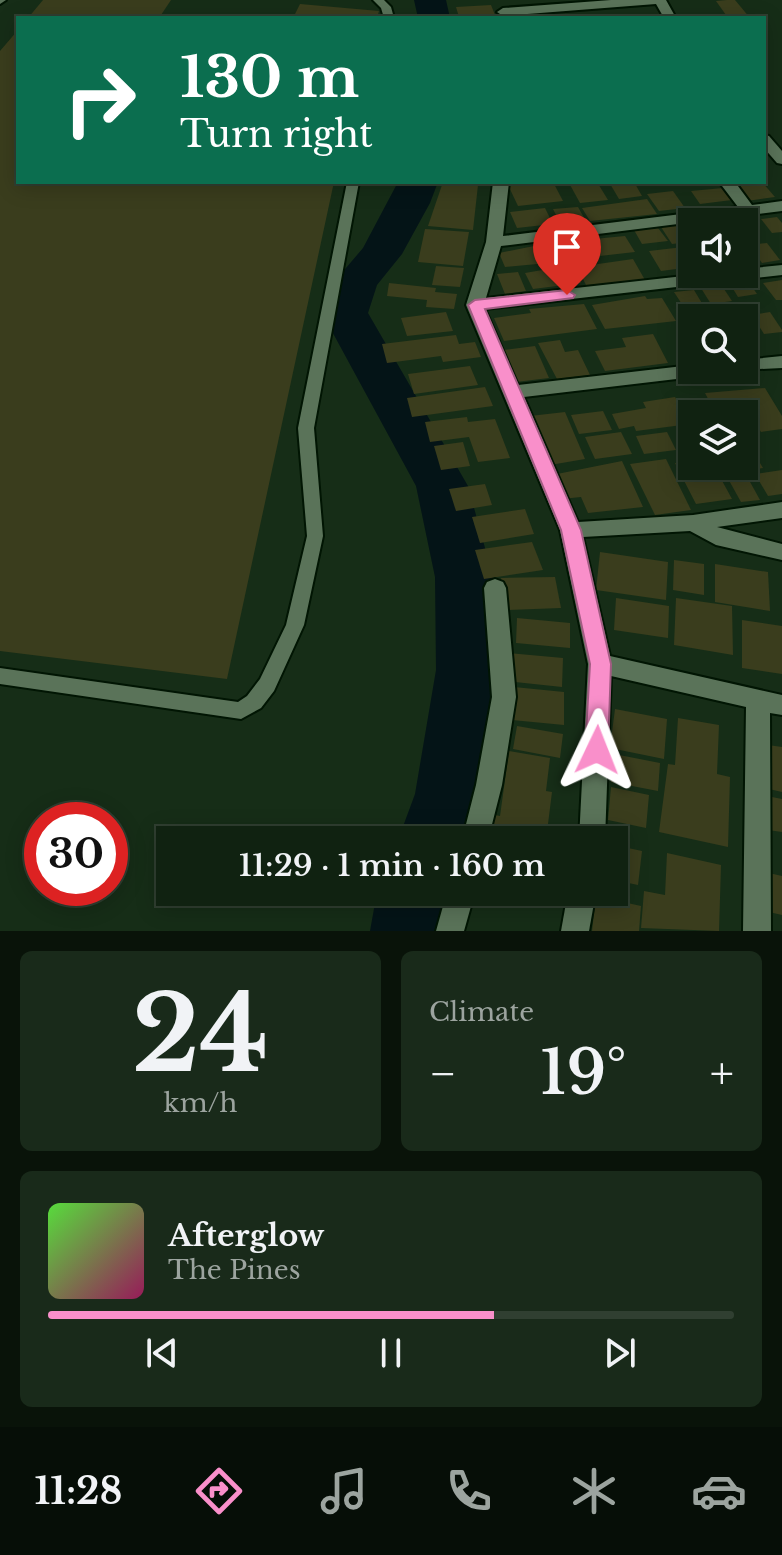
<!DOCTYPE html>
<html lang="en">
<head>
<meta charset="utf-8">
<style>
  body { margin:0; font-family:"Libre Baskerville",serif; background:#192a1a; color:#f1f3f6; height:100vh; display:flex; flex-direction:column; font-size:30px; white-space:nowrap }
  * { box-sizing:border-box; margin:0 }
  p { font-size:26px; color:#9ca49f }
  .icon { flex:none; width:44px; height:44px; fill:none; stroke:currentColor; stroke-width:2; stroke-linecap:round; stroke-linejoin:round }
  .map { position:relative; height:931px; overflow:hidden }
  .panel { display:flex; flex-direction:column; gap:20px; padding:20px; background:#091309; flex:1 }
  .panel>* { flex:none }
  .guide { position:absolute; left:16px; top:16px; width:750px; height:168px; border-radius:0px; box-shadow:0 4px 20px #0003,0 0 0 2px #303f31; background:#0b6e4f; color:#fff; overflow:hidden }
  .controls { position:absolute; left:678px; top:208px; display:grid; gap:16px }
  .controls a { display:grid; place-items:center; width:80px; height:80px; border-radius:0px; background:#102211; box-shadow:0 4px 20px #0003,0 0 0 2px #303f31; font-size:40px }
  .speed { position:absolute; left:24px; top:802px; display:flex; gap:16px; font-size:40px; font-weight:700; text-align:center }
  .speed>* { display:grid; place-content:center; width:104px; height:104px; border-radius:50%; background:#102211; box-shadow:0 4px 20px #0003,0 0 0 2px #303f31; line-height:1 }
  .speed .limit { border:12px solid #d22; background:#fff; color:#111 }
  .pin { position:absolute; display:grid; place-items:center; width:68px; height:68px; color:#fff; margin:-82px -34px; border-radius:50% 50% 50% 0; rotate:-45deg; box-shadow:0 0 8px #0007 }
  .pin .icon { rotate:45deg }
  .me { position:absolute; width:88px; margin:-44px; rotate:2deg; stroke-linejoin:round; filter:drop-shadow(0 0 6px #0008) }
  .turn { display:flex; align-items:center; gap:28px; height:168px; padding:0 32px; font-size:36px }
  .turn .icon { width:104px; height:104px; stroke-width:2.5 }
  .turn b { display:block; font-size:56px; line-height:68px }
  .big { font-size:60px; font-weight:600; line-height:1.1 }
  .panel .card { flex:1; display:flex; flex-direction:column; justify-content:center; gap:12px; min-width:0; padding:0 28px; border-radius:12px; background:#192a1a }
  .panel .dial { align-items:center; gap:0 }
  .dial b { font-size:104px; line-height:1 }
  .song { display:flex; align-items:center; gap:24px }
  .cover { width:96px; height:96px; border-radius:12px; background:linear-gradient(135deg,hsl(110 70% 55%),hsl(330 70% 35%)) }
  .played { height:8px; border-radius:4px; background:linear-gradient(90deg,#f98fca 65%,#303f31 65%) }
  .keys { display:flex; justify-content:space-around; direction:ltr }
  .heat { display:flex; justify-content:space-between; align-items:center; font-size:44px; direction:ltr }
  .panel .tiles { flex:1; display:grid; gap:20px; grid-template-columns:1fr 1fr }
  .card:last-child { grid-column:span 2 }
  .trip { position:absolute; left:156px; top:826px; width:472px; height:80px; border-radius:0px; background:#102211; box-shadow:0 4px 20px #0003,0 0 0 2px #303f31; font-weight:600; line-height:80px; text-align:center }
  .tab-bar { display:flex; height:128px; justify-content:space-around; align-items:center; background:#060e07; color:#9ca49f }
  .tab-bar .icon { width:56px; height:56px }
  .tab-bar .current { color:#f98fca }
  .tab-bar b { font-size:36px; color:#f1f3f6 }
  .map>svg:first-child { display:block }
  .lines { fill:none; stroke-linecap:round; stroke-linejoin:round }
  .river { fill:#041417; fill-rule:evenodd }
  .building { fill:#3a3d1d }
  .service-casing { stroke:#011503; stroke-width:4 }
  .minor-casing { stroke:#011503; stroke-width:4 }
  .service { fill:#5a7359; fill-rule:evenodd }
  .minor { fill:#5a7359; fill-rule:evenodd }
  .route { fill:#f98fca; stroke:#a25d83; stroke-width:2 }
</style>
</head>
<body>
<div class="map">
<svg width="782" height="931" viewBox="0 0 782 931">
  <rect width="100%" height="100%" fill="#162d17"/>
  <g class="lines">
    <g class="river">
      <path d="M414,0H446L450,18H418Z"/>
      <path d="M398,182H438L430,203L402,254L377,285L368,313L468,486L493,577L498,670L481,794L466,840H398L415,794L436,670L435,577L416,486L322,313L334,282L363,248Z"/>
      <path d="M377,892H449L442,931H370Z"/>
    </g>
  </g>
  <g class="building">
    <path d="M43,0H171L159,18H28Z"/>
    <path d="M727,0H735L750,18L726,15L716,1Z"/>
    <path d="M300,4L379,11L377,18H293Z"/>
    <path d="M491,5L495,15L459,17L456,7Z"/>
    <path d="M18,30V182H334L227,679L0,651V51Z"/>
    <path d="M443,182L478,185L473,230L428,226Z"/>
    <path d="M536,182H553L563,201L518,206L508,185Z"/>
    <path d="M597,182L608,200L580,203L569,183Z"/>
    <path d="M609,182H634L642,196L619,199Z"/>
    <path d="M762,182L775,197L747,201L735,185Z"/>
    <path d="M723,188L732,200L700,204L691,191Z"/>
    <path d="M673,191L685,208L659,211L647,194Z"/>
    <path d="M647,199L657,214L590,221L582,208Z"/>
    <path d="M578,207L587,223L561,225L553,209Z"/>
    <path d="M545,208L553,224L517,228L510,212Z"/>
    <path d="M777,217L782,223V232L772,233L761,219Z"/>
    <path d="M750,221L760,235L744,237V222Z"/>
    <path d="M679,225L690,242L672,244L661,227Z"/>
    <path d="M658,228L668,241L642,244L634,230Z"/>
    <path d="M425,229L469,232L463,266L418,262Z"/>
    <path d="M625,236L635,252L582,258L573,241Z"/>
    <path d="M559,241L569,261L505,267L499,253Z"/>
    <path d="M767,243L780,260L762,263L749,245Z"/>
    <path d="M692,246V267L661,271L649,251Z"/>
    <path d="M633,259L645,280L587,287L577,267Z"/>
    <path d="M571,265L581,283L533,289L525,273Z"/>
    <path d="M436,266L464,268L460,287L432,285Z"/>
    <path d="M518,272L526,291L505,294L497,274Z"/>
    <path d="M782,280V300H776L763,283Z"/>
    <path d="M748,281L757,294L738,297L730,284Z"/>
    <path d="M389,283L436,288L435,292L457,294L454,309L426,307L427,300L387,296Z"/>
    <path d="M720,283L732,301L711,304L699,285Z"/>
    <path d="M694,290L706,310L687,312L674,292Z"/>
    <path d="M645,296L647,299L662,298L676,321L605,329L592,305Z"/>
    <path d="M584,304L597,329L504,341L494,318L531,313L529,309Z"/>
    <path d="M446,312L453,331L407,336L401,318Z"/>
    <path d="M770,312L782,330V332L764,334L752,315Z"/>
    <path d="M744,333L758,354L744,356Z"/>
    <path d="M653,334L668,363L605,371L595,351L626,347L622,338Z"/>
    <path d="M456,335L459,344L475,342L481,357L443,362L441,356L387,363L382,344Z"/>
    <path d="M560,340L565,352L578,350L590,375L557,379L538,343Z"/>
    <path d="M535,346L549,378L516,382L503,350Z"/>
    <path d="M470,366L478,385L414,394L408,374Z"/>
    <path d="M485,387L493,406L412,417L407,398Z"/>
    <path d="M765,388L782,416V429L761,432L752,417L716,414L705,393Z"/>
    <path d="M675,397L690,424L636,431L634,426L619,429L612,414L646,408L643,402Z"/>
    <path d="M603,411L612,430L579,434L571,415Z"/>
    <path d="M565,412L585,459L550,465L530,416Z"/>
    <path d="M467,417L468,422L495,419L510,458L478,462L469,437L430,442L425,422Z"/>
    <path d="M621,432L632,454L595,459L585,437Z"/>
    <path d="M667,432L676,450L644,454L636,436Z"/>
    <path d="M463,442L470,466L441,470L434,446Z"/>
    <path d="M744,445H749L763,468L744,471L760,500L741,502L721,466H744Z"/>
    <path d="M666,459L691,510L655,515L630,464Z"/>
    <path d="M622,461L643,507L588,513L581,497L562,499L552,475Z"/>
    <path d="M692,461V466H714L732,499L696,504L675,463Z"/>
    <path d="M782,470V494L768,496L755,474Z"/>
    <path d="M485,484L492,505L456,511L449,489Z"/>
    <path d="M525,509L534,534L480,543L472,517Z"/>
    <path d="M532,542L543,570L484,579L475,550Z"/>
    <path d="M600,552L668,562L666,600L596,590Z"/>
    <path d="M674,560L704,564V595L673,590Z"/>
    <path d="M715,564L768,572L770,611L715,602Z"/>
    <path d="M555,577L561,608L505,610L501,578Z"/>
    <path d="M616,598L669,606L668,638L614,630Z"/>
    <path d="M676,598L732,606L733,655L674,645Z"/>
    <path d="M517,618L570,623V648L516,643Z"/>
    <path d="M742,620L782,626V674L742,668Z"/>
    <path d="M507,653L563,658L562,687L506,681Z"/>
    <path d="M514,687L564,692V725L512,720Z"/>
    <path d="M615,709L667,719L664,759L610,748Z"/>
    <path d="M678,718L719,725L717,774L730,777L728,847L659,832L668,764L675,765Z"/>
    <path d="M517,726L563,734L560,758L513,749Z"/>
    <path d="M768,745L782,747V792L769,789Z"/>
    <path d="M509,751L550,758L546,791L552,792L546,840H485L490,814L500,816Z"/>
    <path d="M614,754L660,763L658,791L611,782Z"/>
    <path d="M611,787L649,795L646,828L608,820Z"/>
    <path d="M767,796L782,799V832L768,830Z"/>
    <path d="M614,845L642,851L638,885L614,880Z"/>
    <path d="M667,853L721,865L719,931L641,928L644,891L665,895Z"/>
    <path d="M769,873L782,876V915L769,912Z"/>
    <path d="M596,896L641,906L639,931H592Z"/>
  </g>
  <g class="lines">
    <defs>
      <g id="service">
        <path d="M0,0H6L0,4Z"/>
        <path d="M373,0H384L391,7L394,18H384L381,8Z"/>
        <path d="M347,182H359L314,428L323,536L304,625L274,691L261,708L241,719L0,684V668L238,702L247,696L260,679L286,625L307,536L298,428Z"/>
      </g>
      <g id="minor">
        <path d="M611,0H666L676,18H664L656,4L503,16L497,12L503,8Z"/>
        <path d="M764,135L769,136L782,151V164L777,163L764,148Z"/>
        <path d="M493,182H509L503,236L738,207L719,182H735L752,205L782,201V211L501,246L486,298L702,274H744V269L782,265V275L485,309L518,385L692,365V370H711L702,376L524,397L578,522L693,515L782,502V518L717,527L782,544V560L716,545L690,531L583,537L610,656L782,695V715L770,713L771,931H743L746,707L611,676L605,840H579L588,664L560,530L466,305L486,242Z"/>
        <path d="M782,356V368L737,370H744V360Z"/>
        <path d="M495,579L503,582L506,588L516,697L502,785L488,840H462L476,785L492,697L484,588L487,582Z"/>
        <path d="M447,892H475L464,931H436Z"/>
        <path d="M568,892H596L589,931H561Z"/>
      </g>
    </defs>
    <use href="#service" class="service-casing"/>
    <use href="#minor" class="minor-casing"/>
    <use href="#service" class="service"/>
    <use href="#minor" class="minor"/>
  </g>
  <path class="route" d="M567,290L575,295L573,298L485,309L581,530L611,664L608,750L605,757L597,760L589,757L585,750L590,664L561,530L468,305L475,300Z"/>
</svg>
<div class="controls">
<a><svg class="icon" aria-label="sound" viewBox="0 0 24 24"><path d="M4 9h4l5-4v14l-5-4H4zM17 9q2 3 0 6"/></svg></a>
<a><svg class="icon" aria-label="search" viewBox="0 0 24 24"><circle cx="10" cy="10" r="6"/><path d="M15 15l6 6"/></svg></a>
<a><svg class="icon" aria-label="layers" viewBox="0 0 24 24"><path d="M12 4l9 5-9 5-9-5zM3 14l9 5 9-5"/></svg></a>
</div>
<div class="speed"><div class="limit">30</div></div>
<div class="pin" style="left:567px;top:295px;background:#d93025"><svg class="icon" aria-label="arrive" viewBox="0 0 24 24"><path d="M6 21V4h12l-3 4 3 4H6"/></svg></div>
<svg class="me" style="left:597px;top:750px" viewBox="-20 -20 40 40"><path d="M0-17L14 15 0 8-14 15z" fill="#f98fca" stroke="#fff" stroke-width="4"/></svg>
<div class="trip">11:29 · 1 min · 160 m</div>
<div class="guide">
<div class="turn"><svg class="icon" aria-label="right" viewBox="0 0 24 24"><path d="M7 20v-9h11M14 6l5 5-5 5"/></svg><div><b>130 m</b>Turn right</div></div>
</div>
</div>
<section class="panel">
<div class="tiles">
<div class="card dial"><b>24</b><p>km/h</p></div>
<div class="card"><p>Climate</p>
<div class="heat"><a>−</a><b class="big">19°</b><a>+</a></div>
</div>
<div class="card">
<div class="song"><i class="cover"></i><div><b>Afterglow</b><p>The Pines</p></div></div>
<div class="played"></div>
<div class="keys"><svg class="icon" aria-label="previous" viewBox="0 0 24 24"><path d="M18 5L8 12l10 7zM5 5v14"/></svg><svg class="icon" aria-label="pause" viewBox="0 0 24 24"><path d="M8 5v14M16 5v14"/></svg><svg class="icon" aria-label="next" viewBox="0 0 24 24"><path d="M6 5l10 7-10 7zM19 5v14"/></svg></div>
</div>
</div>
</section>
<nav class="tab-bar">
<b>11:28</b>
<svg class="icon current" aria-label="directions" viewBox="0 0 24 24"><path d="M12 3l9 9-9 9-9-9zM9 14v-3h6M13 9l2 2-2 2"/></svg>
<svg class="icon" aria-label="music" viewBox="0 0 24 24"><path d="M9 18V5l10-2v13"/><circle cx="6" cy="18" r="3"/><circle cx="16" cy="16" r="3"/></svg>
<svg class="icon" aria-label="phone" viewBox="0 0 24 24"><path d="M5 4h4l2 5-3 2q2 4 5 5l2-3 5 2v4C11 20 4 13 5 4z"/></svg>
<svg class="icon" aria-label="climate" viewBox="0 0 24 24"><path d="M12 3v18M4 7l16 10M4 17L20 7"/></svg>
<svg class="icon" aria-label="car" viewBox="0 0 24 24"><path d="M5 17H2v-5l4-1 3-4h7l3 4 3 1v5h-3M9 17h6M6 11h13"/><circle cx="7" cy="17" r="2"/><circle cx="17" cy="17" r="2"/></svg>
</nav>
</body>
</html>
